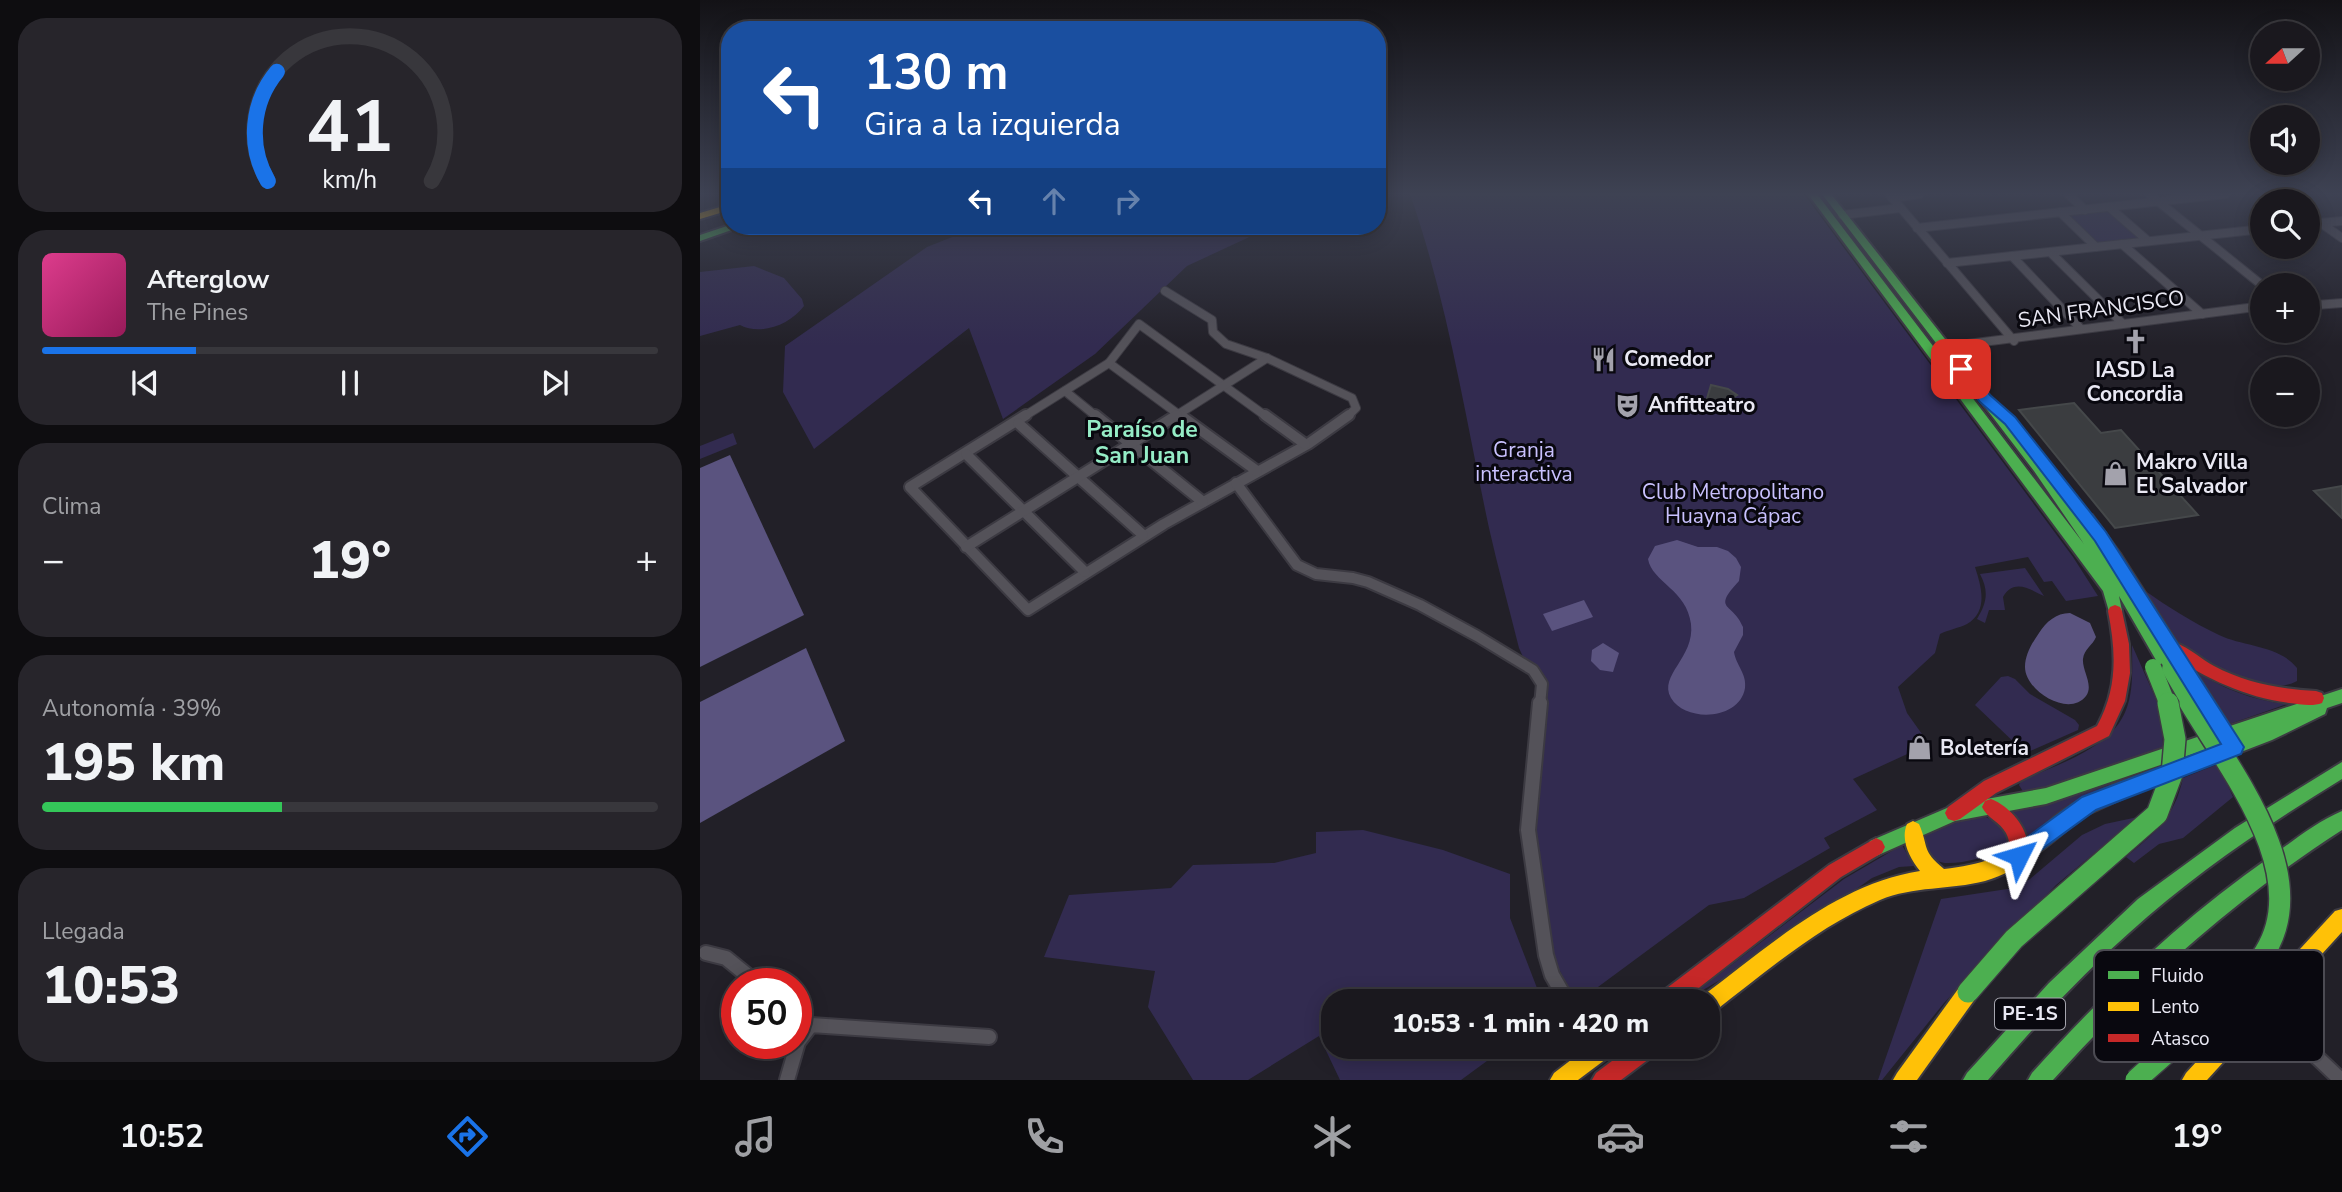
<!DOCTYPE html>
<html lang="es">
<head>
<meta charset="utf-8">
<style>
  body { margin:0; font-family:"Nunito Sans",sans-serif; background:#27252b; color:#f1f3f6; height:100vh; display:flex; flex-direction:column; font-size:26px; white-space:nowrap }
  * { box-sizing:border-box; margin:0 }
  p { font-size:23px; color:#9fa0a4 }
  .icon { flex:none; width:38px; height:38px; fill:none; stroke:currentColor; stroke-width:2; stroke-linecap:round; stroke-linejoin:round }
  .map { position:relative; flex:1; overflow:hidden }
  .panel { display:flex; flex-direction:column; gap:18px; padding:18px; background:#0e0d10; width:700px }
  .panel>* { flex:none }
  .top-card { position:absolute; left:21px; top:21px; width:665px; height:214px; border-radius:28px; box-shadow:0 4px 18px #0003,0 0 0 2px #38373c; background:#1a4fa0; color:#fff; overflow:hidden }
  .needle { width:46px; rotate:249deg }
  .tools { position:absolute; left:1550px; top:21px; display:grid; gap:14px }
  .tools a { display:grid; place-items:center; width:70px; height:70px; border-radius:50%; background:#1a181e; box-shadow:0 4px 18px #0003,0 0 0 2px #38373c; font-size:35px }
  .speed { position:absolute; left:21px; top:968px; display:flex; gap:14px; font-size:35px; font-weight:700; text-align:center }
  .speed>* { display:grid; place-content:center; width:91px; height:91px; border-radius:50%; background:#1a181e; box-shadow:0 4px 18px #0003,0 0 0 2px #38373c; line-height:1 }
  .speed .limit { border:10px solid #d22; background:#fff; color:#111 }
  .pin { position:absolute; display:grid; place-items:center; width:60px; height:60px; color:#fff; margin:-30px; border-radius:14px; box-shadow:0 4px 10px #0006 }
  .me { position:absolute; width:77px; margin:-38px; rotate:50deg; stroke-linejoin:round; filter:drop-shadow(0 0 5px #0008) }
  .turn { display:flex; align-items:center; gap:24px; height:147px; padding:0 28px; font-size:32px }
  .turn .icon { width:91px; height:91px; stroke-width:2.5 }
  .turn b { display:block; font-size:49px; line-height:60px }
  .lanes { display:flex; align-items:center; height:66px; padding:0 28px; background:#0003; justify-content:center; gap:35px; direction:ltr }
  .lanes .off { opacity:.35 }
  .big { font-size:52px; font-weight:800; line-height:1.1 }
  .panel .widget { flex:1; display:flex; flex-direction:column; justify-content:center; gap:10px; min-width:0; padding:0 24px; border-radius:28px; background:#27252b }
  .panel .dial { align-items:center; gap:0 }
  .dial svg { height:182px; overflow:visible; fill:none; stroke:#38373c; stroke-width:7; stroke-linecap:round; text-anchor:middle }
  .dial text { fill:#f1f3f6; stroke:none }
  .song { display:flex; align-items:center; gap:21px }
  .cover { width:84px; height:84px; border-radius:10px; background:linear-gradient(135deg,hsl(330 70% 55%),hsl(330 70% 35%)) }
  .played { height:7px; border-radius:4px; background:linear-gradient(90deg,#1a73e8 25%,#38373c 25%) }
  .keys { display:flex; justify-content:space-around; direction:ltr }
  .heat { display:flex; justify-content:space-between; align-items:center; font-size:38px; direction:ltr }
  .charge { height:10px; border-radius:5px; background:linear-gradient(90deg,#34c759 39%,#38373c 0) }
  .trip { position:absolute; left:621px; top:989px; width:399px; height:70px; border-radius:28px; background:#1a181e; box-shadow:0 4px 18px #0003,0 0 0 2px #38373c; font-weight:800; line-height:70px; text-align:center }
  .menu { display:flex; height:112px; justify-content:space-around; align-items:center; background:#0a0a0c; color:#9fa0a4 }
  .menu .icon { width:49px; height:49px }
  .menu .active { color:#1a73e8 }
  .menu b { font-size:32px; color:#f1f3f6 }
  main { display:flex; flex:1; min-height:0 }
  .map>svg:first-child { display:block }
  .green { fill:#322b50 }
  .water { fill:#5a537f }
  .building { fill:#3b3d40; stroke:#45484a; stroke-width:2 }
  .lines { fill:none; stroke-linecap:round; stroke-linejoin:round }
  .street-far2-casing { stroke:#3c3a42; stroke-width:10 }
  .street-far1-casing { stroke:#3c3a42; stroke-width:14 }
  .street-casing { stroke:#3c3a42; stroke-width:18 }
  .fast-casing { stroke:#3c3a42; stroke-width:4 }
  .slow-casing { stroke:#3c3a42; stroke-width:4 }
  .jam-casing { stroke:#3c3a42; stroke-width:4 }
  .street-far2 { stroke:#545259; stroke-width:8 }
  .street-far1 { stroke:#545259; stroke-width:10 }
  .street { stroke:#545259; stroke-width:14 }
  .fast { fill:#4caf50; fill-rule:evenodd }
  .slow { fill:#ffc107; fill-rule:evenodd }
  .jam { fill:#c62828; fill-rule:evenodd }
  .fast-bridge-far1-casing { stroke:#3c3a42; stroke-width:19; stroke-linecap:butt }
  .fast-bridge-casing { stroke:#3c3a42; stroke-width:24; stroke-linecap:butt }
  .fast-bridge-far1 { stroke:#4caf50; stroke-width:16 }
  .fast-bridge { stroke:#4caf50; stroke-width:21 }
  .route { fill:#1a73e8; stroke:#114b97; stroke-width:2 }
  .labels { text-anchor:middle; dominant-baseline:central; stroke-width:6; stroke-linejoin:round; paint-order:stroke }
  .shield { fill:#09080f; stroke:#a6a5af; stroke-width:2 }
  .shield-label { font-size:19px; font-weight:bold; fill:#e9e8f3 }
  .street-label { font-size:21px; fill:#e9e8f3; stroke:#09080f }
  .poi-label { font-size:21px; font-weight:bold; fill:#e9e8f3; stroke:#09080f; text-anchor:start }
  .park-label { font-size:21px; fill:#c9c1fe; stroke:#09080f }
  .neighbourhood-label { font-size:23px; font-weight:bold; fill:#95ecc6; stroke:#09080f }
  .key { fill:#09080f; stroke:#4c4b53; stroke-width:2 }
  .key-label { font-size:19px; fill:#e9e8f3 }
</style>
</head>
<body>
<main>
<section class="panel">
<div class="widget dial"><svg viewBox="0 0 100 80">
<path d="M14 69A42 42 0 1 1 86 69"/>
<path d="M14 69A42 42 0 0 1 18 21" stroke="#1a73e8"/>
<text x="50" y="56" font-size="32" font-weight="700">41</text>
<text x="50" y="72" font-size="11">km/h</text>
</svg></div>
<div class="widget">
<div class="song"><i class="cover"></i><div><b>Afterglow</b><p>The Pines</p></div></div>
<div class="played"></div>
<div class="keys"><svg class="icon" aria-label="previous" viewBox="0 0 24 24"><path d="M18 5L8 12l10 7zM5 5v14"/></svg><svg class="icon" aria-label="pause" viewBox="0 0 24 24"><path d="M8 5v14M16 5v14"/></svg><svg class="icon" aria-label="next" viewBox="0 0 24 24"><path d="M6 5l10 7-10 7zM19 5v14"/></svg></div>
</div>
<div class="widget"><p>Clima</p>
<div class="heat"><a>−</a><b class="big">19°</b><a>+</a></div>
</div>
<div class="widget"><p>Autonomía · 39%</p><b class="big">195 km</b><div class="charge"></div></div>
<div class="widget"><p>Llegada</p><b class="big">10:53</b></div>
</section>
<div class="map">
<svg width="1642" height="1080" viewBox="0 0 1642 1080">
  <rect width="100%" height="100%" fill="#222028"/>
  <g class="green">
    <path d="M710,194H1104L1373,557L1398,596L1366,601L1352,581L1344,582L1328,557L1275,567C1281,586 1289,611 1267,624C1259,628 1248,630 1240,634L1235,653L1198,687L1207,713L1229,744L1153,779L1177,810L1124,838L1130,848L1044,898L1009,905L879,1001H875L853,957L836,834L847,686L824,659L819,648C809,608 798,568 789,528C765,416 748,303 710,194Z"/>
    <path d="M1411,211L1443,239L1396,244L1365,215Z"/>
    <path d="M280,226H573L487,266L395,354L303,419L269,328L114,449L83,392L85,346L227,247Z"/>
    <path d="M54,266L84,278L102,299L104,306C90,325 60,336 40,325L0,336V272Z"/>
    <path d="M33,433L37,444L0,459V446Z"/>
    <path d="M1325,568L1344,596C1329,589 1314,578 1303,597L1305,610H1289L1285,623L1277,619C1287,603 1289,591 1280,574Z"/>
    <path d="M1444,590C1468,607 1492,622 1519,635C1544,647 1579,645 1597,668V681C1563,700 1495,663 1473,637C1461,624 1453,605 1444,590Z"/>
    <path d="M1432,645L1462,713L1463,748L1370,784L1324,793L1319,785L1321,781C1357,764 1411,749 1426,710C1434,690 1432,666 1432,645Z"/>
    <path d="M1491,668C1521,688 1551,700 1587,704L1527,725Z"/>
    <path d="M1308,676L1315,679L1330,694L1375,720L1379,725L1378,730L1330,751L1320,748L1275,705L1301,677Z"/>
    <path d="M1518,764L1533,797L1483,838L1459,844L1434,863L1426,857C1457,831 1474,818 1483,778Z"/>
    <path d="M1432,773L1383,799L1327,838L1315,817L1304,808Z"/>
    <path d="M1286,817L1304,826L1310,843L1304,852C1286,856 1264,864 1245,863C1238,862 1231,858 1227,852C1209,824 1270,820 1286,817Z"/>
    <path d="M1438,817L1356,885L1244,1003L1182,1080H1178L1241,899L1314,888L1330,879L1382,835L1405,824Z"/>
    <path d="M663,830L743,850L810,874V918L842,1001H634V1046L806,1047L761,1080H640L619,1036L548,1080H493L448,1007L455,971L344,957L369,895L471,888L493,865L574,863L616,853V832Z"/>
    <path d="M1202,845L1214,866L1199,867L1172,878L1058,958L984,1001L1144,879Z"/>
  </g>
  <g class="water">
    <path d="M30,455L104,615L0,667V468Z"/>
    <path d="M977,540L998,547H1017L1028,551L1036,558L1041,567L1039,581C1011,611 1033,602 1043,627V635L1034,652C1036,665 1047,674 1045,688C1040,720 986,723 971,698C958,675 995,658 991,624C987,590 952,582 948,559L955,546Z"/>
    <path d="M884,600L893,617L852,631L843,614Z"/>
    <path d="M1370,613L1390,623L1396,637C1393,645 1384,649 1383,659C1382,671 1394,685 1386,696C1369,718 1325,691 1325,667C1325,655 1332,643 1339,633C1346,622 1356,613 1370,613Z"/>
    <path d="M903,643L919,653L913,672L900,670L891,661L892,650Z"/>
    <path d="M106,648L145,741L0,823V702Z"/>
  </g>
  <g class="building">
    <path d="M1011,385L1028,389L1037,395L1019,407L1006,402Z"/>
    <path d="M1374,403L1401,433L1421,430L1498,515L1415,528L1319,410Z"/>
    <path d="M1642,486V518L1614,491Z"/>
  </g>
  <g class="lines">
    <defs>
      <g id="street-far2">
        <path d="M1189,194L1314,341"/>
        <path d="M1368,194L1385,210"/>
        <path d="M1449,194L1563,286"/>
        <path d="M1582,194L1591,201"/>
        <path d="M1192,198L1220,194"/>
        <path d="M1409,207L1448,241"/>
        <path d="M1360,212L1396,247"/>
        <path d="M1608,214L1642,238"/>
        <path d="M1142,215L1200,208"/>
        <path d="M1608,224L1642,221"/>
        <path d="M1217,228L1526,194"/>
        <path d="M1422,244L1502,314"/>
        <path d="M1350,252L1422,323"/>
        <path d="M1312,256L1381,329"/>
        <path d="M1247,263L1563,229"/>
        <path d="M465,291L512,320L513,332L526,344L567,358L652,398L656,408L647,417"/>
        <path d="M1616,305L1642,303"/>
        <path d="M1244,347L1563,306"/>
        <path d="M1250,354L1278,350"/>
        <path d="M409,363L482,417"/>
        <path d="M365,391L397,417"/>
        <path d="M323,417L409,363L439,324L567,417"/>
        <path d="M474,417L567,358"/>
      </g>
      <g id="street-far1">
        <path d="M326,415L210,487L328,610L464,524L608,444L649,415"/>
        <path d="M395,415L503,502"/>
        <path d="M480,415L557,471"/>
        <path d="M565,415L605,444"/>
        <path d="M318,423L443,535"/>
        <path d="M266,454L385,572"/>
        <path d="M536,483L597,565L616,574L653,578L668,582L720,605L777,636L833,670L842,684L840,705"/>
        <path d="M266,547L477,415"/>
      </g>
      <g id="street">
        <path d="M840,703L828,830L846,955L852,975L867,1001"/>
        <path d="M6,953L26,958L58,984"/>
        <path d="M1562,1005L1641,1080"/>
        <path d="M87,1080L98,1042L111,1025L289,1037"/>
      </g>
      <g id="fast">
        <path d="M1108,194H1117L1384,544L1334,471L1122,194H1131L1344,465L1381,518L1387,514L1392,515L1421,555L1530,726L1642,689V703L1627,708L1625,714L1572,740L1432,794L1377,819L1371,817L1368,811L1371,805L1420,782L1519,745L1346,804L1255,821L1176,856L1170,853L1167,847L1170,841L1254,805L1346,788L1515,731L1477,671L1470,676L1464,674L1419,596L1422,611L1420,615L1415,617L1410,615L1403,591Z"/>
        <path d="M30,225L43,226L0,241V235Z"/>
        <path d="M1642,762V779C1567,825 1494,874 1429,933C1378,978 1332,1029 1288,1080H1263L1267,1073L1349,983L1438,899L1535,828Z"/>
        <path d="M1642,811V830C1534,900 1439,984 1353,1080H1328L1332,1073C1404,993 1481,919 1570,857C1592,842 1616,822 1642,811Z"/>
      </g>
      <g id="slow">
        <path d="M30,204V210L0,219V213Z"/>
        <path d="M1377,803L1383,805L1386,811L1383,817C1351,841 1325,870 1285,881C1250,890 1213,886 1180,900C1119,926 1067,971 1015,1011L1008,1014V1001H999L1001,997C1067,948 1136,884 1220,871C1210,859 1200,840 1207,824L1213,821L1219,824C1229,847 1221,850 1244,869C1281,865 1308,856 1337,833C1349,822 1362,809 1377,803Z"/>
        <path d="M1642,909V932L1507,1080H1482L1486,1073L1635,911Z"/>
        <path d="M1268,982L1275,985L1278,992L1275,999L1217,1080H1193L1197,1073L1261,985Z"/>
        <path d="M889,1046H917L914,1053L878,1080H850L854,1073Z"/>
      </g>
      <g id="jam">
        <path d="M1415,605L1420,607L1422,611L1429,644L1430,673L1425,701L1409,736L1296,793L1260,819L1254,821L1248,819L1245,813L1248,807L1284,781L1397,726C1418,688 1416,652 1408,611L1410,607Z"/>
        <path d="M1476,643C1490,648 1501,659 1514,666C1546,683 1580,689 1616,691L1622,693L1624,698L1622,703C1612,707 1599,704 1589,703C1545,697 1507,679 1471,655L1468,650L1471,645Z"/>
        <path d="M1291,799C1314,808 1336,837 1325,862L1319,865L1313,862C1309,853 1311,842 1306,833C1300,822 1287,818 1282,807L1285,801Z"/>
        <path d="M1176,838L1182,841L1185,847L1182,853L1141,877L982,1001H956L959,994L1129,865Z"/>
        <path d="M932,1046H960L957,1053L921,1080H892L896,1073Z"/>
      </g>
    </defs>
    <use href="#street-far2" class="street-far2-casing"/>
    <use href="#street-far1" class="street-far1-casing"/>
    <use href="#street" class="street-casing"/>
    <use href="#fast" class="fast-casing"/>
    <use href="#slow" class="slow-casing"/>
    <use href="#jam" class="jam-casing"/>
    <use href="#street-far2" class="street-far2"/>
    <use href="#street-far1" class="street-far1"/>
    <use href="#street" class="street"/>
    <use href="#fast" class="fast"/>
    <use href="#slow" class="slow"/>
    <use href="#jam" class="jam"/>
    <defs>
      <g id="fast-bridge-far1">
        <path d="M1453,667L1468,705"/>
        <path d="M1470,669L1491,705"/>
      </g>
      <g id="fast-bridge">
        <path d="M1268,992L1314,939L1457,814L1472,774L1475,739L1468,703"/>
        <path d="M1436,1080C1476,1043 1536,998 1565,952C1614,873 1529,769 1490,703"/>
      </g>
    </defs>
    <use href="#fast-bridge-far1" class="fast-bridge-far1-casing"/>
    <use href="#fast-bridge" class="fast-bridge-casing"/>
    <use href="#fast-bridge-far1" class="fast-bridge-far1"/>
    <use href="#fast-bridge" class="fast-bridge"/>
  </g>
  <linearGradient id="sky" x2="0" y2="1"><stop stop-color="#131216"/><stop offset="0.56" stop-color="#3e4253"/><stop offset="1" stop-color="#3e4253" stop-opacity="0"/></linearGradient>
  <rect width="1642" height="346" fill="url(#sky)"/>
  <path class="route" d="M1261,365L1266,366L1290,395L1315,417L1406,532L1544,747L1541,754L1396,810L1319,866L1311,863L1308,856L1311,849L1382,797L1521,744L1395,541L1305,424L1280,402L1257,372L1255,369Z"/>
  <defs>
    <symbol id="church-bare" viewBox="-9 -9 18 18"><path d="M-1.2-6h2.4v3.5h3.3v2.4h-3.3V6h-2.4V-.1h-3.3v-2.4h3.3Z" fill="#a3a2ac" stroke="#09080f" stroke-width="2.5" paint-order="stroke"/></symbol>
    <symbol id="restaurant-bare" viewBox="-9 -9 18 18"><path d="M-5-6h1v4h1v-4h1v4h1v-4h1v5L-1.5 .5V6h-2V.5L-5-1ZM5-6V6H3V1.5H1.5Q1.5-4 5-6Z" fill="#a3a2ac" stroke="#09080f" stroke-width="2.5" paint-order="stroke"/></symbol>
    <symbol id="theatre-bare" viewBox="-9 -9 18 18"><path d="M-5-5.5Q0-4 5-5.5V0Q5 5 0 6Q-5 5-5 0ZM-3.3-2.5H-1v1.5H-3.3ZM1-2.5H3.3v1.5H1ZM-2.8 1Q0 5.5 2.8 1Z" fill="#a3a2ac" stroke="#09080f" stroke-width="2.5" paint-order="stroke"/></symbol>
    <symbol id="shop-bare" viewBox="-9 -9 18 18"><path d="M-5-2.5h2.3a2.7 3.5 0 0 1 5.4 0H5L5.5 6h-11ZM-1.5-2.5h3a1.5 2.3 0 0 0-3 0Z" fill="#a3a2ac" stroke="#09080f" stroke-width="2.5" paint-order="stroke"/></symbol>
  </defs>
  <g fill-rule="evenodd">
    <use href="#church-bare" x="1418" y="324" width="35" height="35"/>
    <use href="#restaurant-bare" x="886" y="342" width="35" height="35"/>
    <use href="#theatre-bare" x="910" y="388" width="35" height="35"/>
    <use href="#shop-bare" x="1398" y="456" width="35" height="35"/>
    <use href="#shop-bare" x="1202" y="730" width="35" height="35"/>
  </g>
  <g class="labels">
    <rect class="shield" x="1295" y="998.5" width="70" height="31" rx="5"/>
    <g class="shield-label">
      <text x="1330" y="1014">PE-1S</text>
    </g>
    <g class="street-label">
      <text transform="translate(1401 309) rotate(-8)">SAN FRANCISCO</text>
    </g>
    <g class="poi-label">
      <text x="924" y="359">Comedor</text>
      <text x="1435" y="370" text-anchor="middle">IASD La<tspan x="1435" dy="24">Concordia</tspan></text>
      <text x="948" y="405">Anfitteatro</text>
      <text x="1436" y="462">Makro Villa<tspan x="1436" dy="24">El Salvador</tspan></text>
      <text x="1240" y="748">Boletería</text>
    </g>
    <g class="park-label">
      <text x="824" y="450">Granja<tspan x="824" dy="24">interactiva</tspan></text>
      <text x="1033" y="492">Club Metropolitano<tspan x="1033" dy="24">Huayna Cápac</tspan></text>
    </g>
    <g class="neighbourhood-label">
      <text x="442" y="429">Paraíso de<tspan x="442" dy="26">San Juan</tspan></text>
    </g>
  </g>
  <rect x="1394" y="950" width="230" height="112" rx="10" class="key"/>
  <rect x="1408" y="971" width="31" height="8" fill="#4caf50"/>
  <rect x="1408" y="1002" width="31" height="9" fill="#ffc107"/>
  <rect x="1408" y="1034" width="31" height="8" fill="#c62828"/>
  <g class="key-label">
    <text x="1451" y="982">Fluido</text>
    <text x="1451" y="1013">Lento</text>
    <text x="1451" y="1045">Atasco</text>
  </g>
</svg>
<div class="tools">
<a><svg class="needle" viewBox="-14 -14 28 28"><path d="M0-13l5 13h-10z" fill="#e53935"/><path d="M0 13l5-13h-10z" fill="#9fa0a4"/></svg></a>
<a><svg class="icon" aria-label="sound" viewBox="0 0 24 24"><path d="M4 9h4l5-4v14l-5-4H4zM17 9q2 3 0 6"/></svg></a>
<a><svg class="icon" aria-label="search" viewBox="0 0 24 24"><circle cx="10" cy="10" r="6"/><path d="M15 15l6 6"/></svg></a>
<a>+</a>
<a>−</a>
</div>
<div class="speed"><div class="limit">50</div></div>
<div class="pin" style="left:1261px;top:369px;background:#d93025"><svg class="icon" aria-label="arrive" viewBox="0 0 24 24"><path d="M6 21V4h12l-3 4 3 4H6"/></svg></div>
<svg class="me" style="left:1319px;top:856px" viewBox="-20 -20 40 40"><path d="M0-17L14 15 0 8-14 15z" fill="#1a73e8" stroke="#fff" stroke-width="4"/></svg>
<div class="trip">10:53 · 1 min · 420 m</div>
<div class="top-card">
<div class="turn"><svg class="icon" aria-label="left" viewBox="0 0 24 24"><path d="M17 20v-9H6M10 6l-5 5 5 5"/></svg><div><b>130 m</b>Gira a la izquierda</div></div>
<div class="lanes"><svg class="icon" aria-label="left" viewBox="0 0 24 24"><path d="M17 20v-9H6M10 6l-5 5 5 5"/></svg><svg class="icon off" aria-label="ahead" viewBox="0 0 24 24"><path d="M12 20V5M6 11l6-6 6 6"/></svg><svg class="icon off" aria-label="right" viewBox="0 0 24 24"><path d="M7 20v-9h11M14 6l5 5-5 5"/></svg></div>
</div>
</div>
</main>
<nav class="menu">
<b>10:52</b>
<svg class="icon active" aria-label="directions" viewBox="0 0 24 24"><path d="M12 3l9 9-9 9-9-9zM9 14v-3h6M13 9l2 2-2 2"/></svg>
<svg class="icon" aria-label="music" viewBox="0 0 24 24"><path d="M9 18V5l10-2v13"/><circle cx="6" cy="18" r="3"/><circle cx="16" cy="16" r="3"/></svg>
<svg class="icon" aria-label="phone" viewBox="0 0 24 24"><path d="M5 4h4l2 5-3 2q2 4 5 5l2-3 5 2v4C11 20 4 13 5 4z"/></svg>
<svg class="icon" aria-label="climate" viewBox="0 0 24 24"><path d="M12 3v18M4 7l16 10M4 17L20 7"/></svg>
<svg class="icon" aria-label="car" viewBox="0 0 24 24"><path d="M5 17H2v-5l4-1 3-4h7l3 4 3 1v5h-3M9 17h6M6 11h13"/><circle cx="7" cy="17" r="2"/><circle cx="17" cy="17" r="2"/></svg>
<svg class="icon" aria-label="filters" viewBox="0 0 24 24"><path d="M4 7h16M4 17h16"/><circle cx="9" cy="7" r="2"/><circle cx="15" cy="17" r="2"/></svg>
<b>19°</b>
</nav>
</body>
</html>
